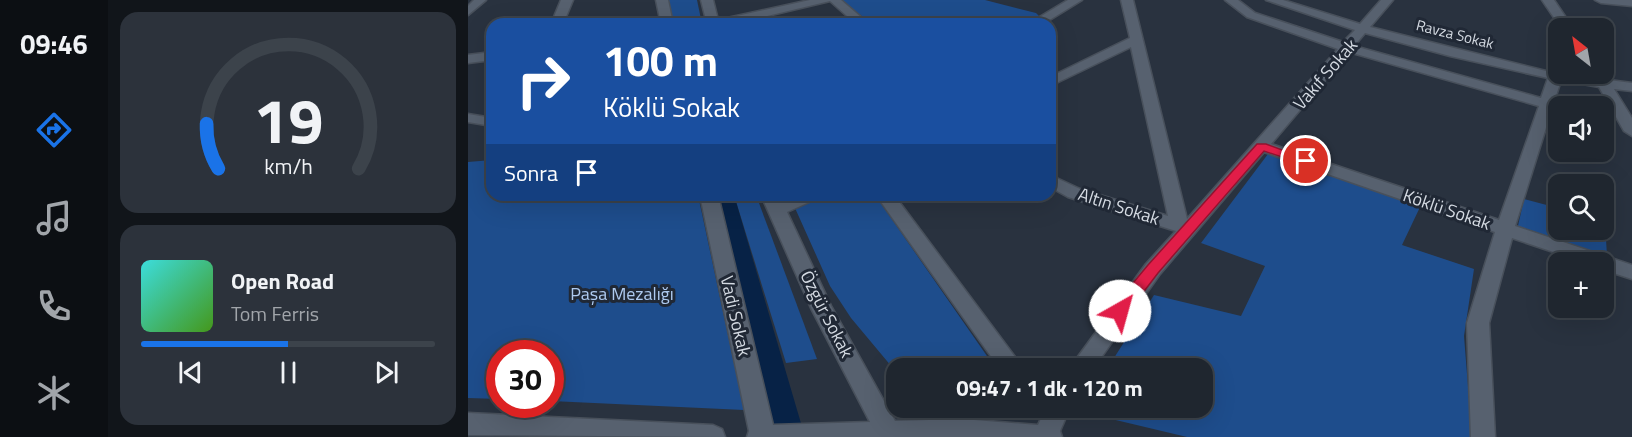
<!DOCTYPE html>
<html lang="tr">
<head>
<meta charset="utf-8">
<style>
  body { margin:0; font-family:"Titillium Web",sans-serif; background:#2c323b; color:#f1f3f6; height:100vh; display:flex; flex-direction:column; font-size:22px; white-space:nowrap }
  * { box-sizing:border-box; margin:0 }
  p { font-size:20px; color:#a1a5aa }
  .icon { flex:none; width:33px; height:33px; fill:none; stroke:currentColor; stroke-width:2; stroke-linecap:round; stroke-linejoin:round }
  .map { position:relative; flex:1; overflow:hidden }
  .details { display:flex; flex-direction:column; gap:12px; padding:12px; background:#11151a; width:360px }
  .details>* { flex:none }
  .guide { position:absolute; left:18px; top:18px; width:570px; height:183px; border-radius:18px; box-shadow:0 6px 24px #0002,0 0 0 2px #3c434b; background:#1a4fa0; color:#fff; overflow:hidden }
  .needle { width:39px; rotate:329deg }
  .tools { position:absolute; left:1080px; top:18px; display:grid; gap:12px }
  .tools a { display:grid; place-items:center; width:66px; height:66px; border-radius:12px; background:#1f262f; box-shadow:0 6px 24px #0002,0 0 0 2px #3c434b; font-size:30px }
  .speed { position:absolute; left:18px; top:340px; display:flex; gap:12px; font-size:30px; font-weight:700; text-align:center }
  .speed>* { display:grid; place-content:center; width:78px; height:78px; border-radius:50%; background:#1f262f; box-shadow:0 6px 24px #0002,0 0 0 2px #3c434b; line-height:1 }
  .speed .limit { border:9px solid #d22; background:#fff; color:#111 }
  .pin { position:absolute; display:grid; place-items:center; width:51px; height:51px; color:#fff; margin:-26px; border:3px solid #fff; border-radius:50%; box-shadow:0 2px 6px #0007 }
  .me { position:absolute; width:66px; margin:-33px; rotate:38deg; stroke-linejoin:round; filter:drop-shadow(0 0 4px #0008) }
  .turn { display:flex; align-items:center; gap:21px; height:126px; padding:0 18px; font-size:27px }
  .turn .icon { width:78px; height:78px; stroke-width:2.5 }
  .turn b { display:block; font-size:42px; line-height:51px }
  .then { display:flex; align-items:center; height:57px; padding:0 18px; background:#0003; gap:12px; font-size:22px }
  .details .widget { flex:1; display:flex; flex-direction:column; justify-content:center; gap:9px; min-width:0; padding:0 21px; border-radius:18px; background:#2c323b }
  .details .dial { align-items:center; gap:0 }
  .dial svg { height:156px; overflow:visible; fill:none; stroke:#3c434b; stroke-width:7; stroke-linecap:round; text-anchor:middle }
  .dial text { fill:#f1f3f6; stroke:none }
  .song { display:flex; align-items:center; gap:18px }
  .cover { width:72px; height:72px; border-radius:9px; background:linear-gradient(135deg,hsl(180 70% 55%),hsl(100 70% 35%)) }
  .played { height:6px; border-radius:3px; background:linear-gradient(90deg,#1a73e8 50%,#3c434b 50%) }
  .keys { display:flex; justify-content:space-around; direction:ltr }
  .trip { position:absolute; left:418px; top:358px; width:327px; height:60px; border-radius:18px; background:#1f262f; box-shadow:0 6px 24px #0002,0 0 0 2px #3c434b; font-weight:700; line-height:60px; text-align:center }
  main { display:flex; flex:1; min-height:0 }
  .tabs { display:flex; flex-direction:column; width:108px; justify-content:space-around; align-items:center; background:#0c0f13; color:#a1a5aa }
  .tabs .icon { width:42px; height:42px }
  .tabs .on { color:#1a73e8 }
  .tabs b { font-size:27px; color:#f1f3f6 }
  .map>svg:first-child { display:block }
  .green { fill:#1e4d8c }
  .water { fill:#072246 }
  .lines { fill:none; stroke-linecap:round; stroke-linejoin:round }
  .minor-casing { stroke:#48505b; stroke-width:3 }
  .minor { fill:#57616f; fill-rule:evenodd }
  .route { fill:#e11d48; stroke:#92132f; stroke-width:1.5 }
  .labels { text-anchor:middle; dominant-baseline:central; stroke-width:6; stroke-linejoin:round; paint-order:stroke }
  .far-street-label { font-size:15px; fill:#d4dae2; stroke:#202835 }
  .street-label { font-size:18px; fill:#d4dae2; stroke:#202835 }
  .park-label { font-size:18px; fill:#aecaf0; stroke:#202835 }
</style>
</head>
<body>
<main>
<nav class="tabs">
<b>09:46</b>
<svg class="icon on" aria-label="directions" viewBox="0 0 24 24"><path d="M12 3l9 9-9 9-9-9zM9 14v-3h6M13 9l2 2-2 2"/></svg>
<svg class="icon" aria-label="music" viewBox="0 0 24 24"><path d="M9 18V5l10-2v13"/><circle cx="6" cy="18" r="3"/><circle cx="16" cy="16" r="3"/></svg>
<svg class="icon" aria-label="phone" viewBox="0 0 24 24"><path d="M5 4h4l2 5-3 2q2 4 5 5l2-3 5 2v4C11 20 4 13 5 4z"/></svg>
<svg class="icon" aria-label="climate" viewBox="0 0 24 24"><path d="M12 3v18M4 7l16 10M4 17L20 7"/></svg>
</nav>
<section class="details">
<div class="widget dial"><svg viewBox="0 0 100 80">
<path d="M14 69A42 42 0 1 1 86 69"/>
<path d="M14 69A42 42 0 0 1 8 46" stroke="#1a73e8"/>
<text x="50" y="56" font-size="32" font-weight="700">19</text>
<text x="50" y="72" font-size="11">km/h</text>
</svg></div>
<div class="widget">
<div class="song"><i class="cover"></i><div><b>Open Road</b><p>Tom Ferris</p></div></div>
<div class="played"></div>
<div class="keys"><svg class="icon" aria-label="previous" viewBox="0 0 24 24"><path d="M18 5L8 12l10 7zM5 5v14"/></svg><svg class="icon" aria-label="pause" viewBox="0 0 24 24"><path d="M8 5v14M16 5v14"/></svg><svg class="icon" aria-label="next" viewBox="0 0 24 24"><path d="M6 5l10 7-10 7zM19 5v14"/></svg></div>
</div>
</section>
<div class="map">
<svg width="1164" height="437" viewBox="0 0 1164 437">
  <rect width="100%" height="100%" fill="#29323f"/>
  <g class="green">
    <path d="M199,0H229L234,24H202Z"/>
    <path d="M373,0H517L568,13L571,16L558,24H404Z"/>
    <path d="M800,154L953,205L934,245L1006,269L996,336L1004,437H719L635,417L628,408H735V369H639L686,295L773,316L797,266L733,243Z"/>
    <path d="M24,160V195H230L276,410L83,401L82,354H32L31,399L0,398V162Z"/>
    <path d="M266,195H288L349,359L318,363Z"/>
    <path d="M360,195H407L528,369H429V373L383,318L362,286L327,208Z"/>
    <path d="M1056,199L1090,208V230H1136L1137,222L1139,256L1050,226Z"/>
  </g>
  <path class="water" d="M249,195H266L337,437H308Z"/>
  <g class="lines">
    <defs>
      <g id="minor">
        <path d="M6,0H18L0,15V6Z"/>
        <path d="M93,0H105L95,24H83Z"/>
        <path d="M188,0H200L205,24H193Z"/>
        <path d="M233,0H245L250,20L342,0H373L401,24H388L362,1L266,24H239Z"/>
        <path d="M600,0H614L575,24H560Z"/>
        <path d="M653,0H665L719,219L870,49L779,17L757,0H770L787,13L875,42L887,30L798,0H815L892,24L913,0H925L902,27L1090,74L1126,78L1133,74L1141,80L1164,83V91L1146,89L1164,118V136L1156,131L1131,87L1093,80L1047,226L1164,265V279L1136,270V262H1115L1044,238L1021,323L1027,437H1003L999,323L1027,232L796,152L692,274L625,369H601L678,264L708,231L600,197L582,187V175L612,189L700,216L663,47L582,86V77L662,38ZM897,33L982,56L1080,78L1073,98L886,46ZM881,52L1071,106L1031,220L803,144Z"/>
        <path d="M1074,0H1086L1105,28H1093Z"/>
        <path d="M1127,0H1164V6L1133,3Z"/>
        <path d="M24,52V60L0,63V55Z"/>
        <path d="M0,114L24,118V126L0,122Z"/>
        <path d="M232,195H250L305,425L402,422L343,308L293,195H311L313,201L327,195H351L348,199L319,212L363,306L427,421L494,419L570,425L578,408H602L592,431L594,437H279L281,431Z"/>
        <path d="M408,195H426L556,369H532Z"/>
        <path d="M0,413L245,425L254,429L257,437L0,435Z"/>
      </g>
    </defs>
    <use href="#minor" class="minor-casing"/>
    <use href="#minor" class="minor"/>
  </g>
  <path class="route" d="M789,144H798L844,161L838,165L796,151L690,273L658,315H646L644,311L646,306L680,265Z"/>
  <g class="labels">
    <g class="far-street-label">
      <text transform="translate(987 34) rotate(14)">Ravza Sokak</text>
    </g>
    <g class="street-label">
      <text transform="translate(857 74) rotate(-49)">Vakıf Sokak</text>
      <text transform="translate(651 206) rotate(18)">Altın Sokak</text>
      <text transform="translate(979 209) rotate(19)">Köklü Sokak</text>
      <text transform="translate(359 314) rotate(63)">Özgür Sokak</text>
      <text transform="translate(268 316) rotate(77)">Vadi Sokak</text>
    </g>
    <g class="park-label">
      <text x="154" y="293">Paşa Mezalığı</text>
    </g>
  </g>
</svg>
<div class="tools">
<a><svg class="needle" viewBox="-14 -14 28 28"><path d="M0-13l5 13h-10z" fill="#e53935"/><path d="M0 13l5-13h-10z" fill="#a1a5aa"/></svg></a>
<a><svg class="icon" aria-label="sound" viewBox="0 0 24 24"><path d="M4 9h4l5-4v14l-5-4H4zM17 9q2 3 0 6"/></svg></a>
<a><svg class="icon" aria-label="search" viewBox="0 0 24 24"><circle cx="10" cy="10" r="6"/><path d="M15 15l6 6"/></svg></a>
<a>+</a>
</div>
<div class="speed"><div class="limit">30</div></div>
<div class="pin" style="left:838px;top:161px;background:#d93025"><svg class="icon" aria-label="arrive" viewBox="0 0 24 24"><path d="M6 21V4h12l-3 4 3 4H6"/></svg></div>
<svg class="me" style="left:652px;top:311px" viewBox="-20 -20 40 40"><circle r="19" fill="#fff"/><path d="M0-13L10 11 0 6-10 11z" fill="#e11d48"/></svg>
<div class="trip">09:47 · 1 dk · 120 m</div>
<div class="guide">
<div class="turn"><svg class="icon" aria-label="right" viewBox="0 0 24 24"><path d="M7 20v-9h11M14 6l5 5-5 5"/></svg><div><b>100 m</b>Köklü Sokak</div></div>
<div class="then">Sonra<svg class="icon" aria-label="arrive" viewBox="0 0 24 24"><path d="M6 21V4h12l-3 4 3 4H6"/></svg></div>
</div>
</div>
</main>
</body>
</html>
